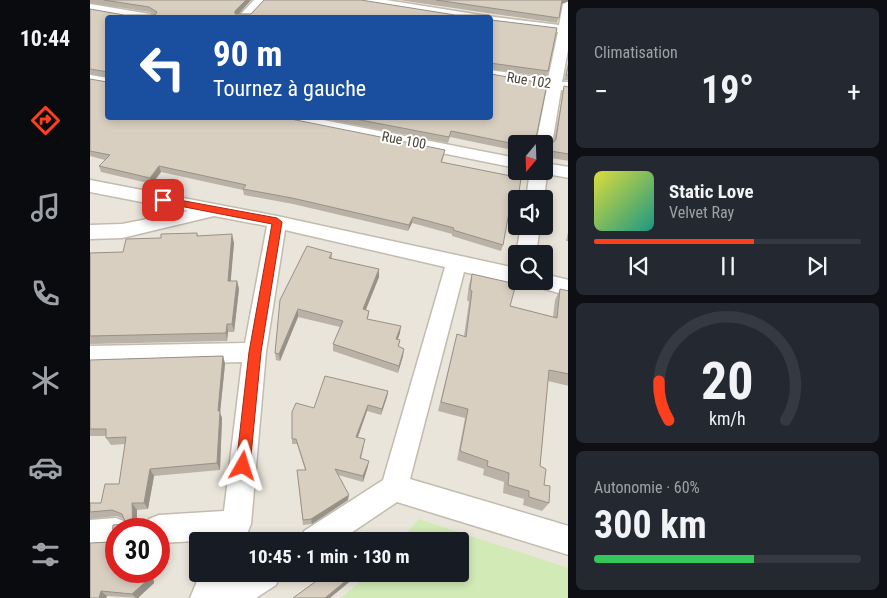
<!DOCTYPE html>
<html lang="fr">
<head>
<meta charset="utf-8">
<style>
  body { margin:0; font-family:"Roboto Condensed",sans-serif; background:#242831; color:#f1f3f6; height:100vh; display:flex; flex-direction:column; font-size:19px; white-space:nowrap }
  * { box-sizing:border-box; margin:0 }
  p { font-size:16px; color:#9ea1a6 }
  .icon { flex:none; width:28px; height:28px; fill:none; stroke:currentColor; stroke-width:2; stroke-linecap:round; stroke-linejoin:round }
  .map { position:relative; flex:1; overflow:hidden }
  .drawer { display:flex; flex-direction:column; gap:8px; padding:8px; background:#0d0f14; width:319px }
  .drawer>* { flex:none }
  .hud { position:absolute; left:15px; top:15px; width:388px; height:105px; border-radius:5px; box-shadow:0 2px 8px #0003; background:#1a4fa0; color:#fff; overflow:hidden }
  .needle { width:32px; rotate:199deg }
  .controls { position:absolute; left:418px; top:135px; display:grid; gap:10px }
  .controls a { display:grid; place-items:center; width:45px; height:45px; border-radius:5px; background:#171b24; box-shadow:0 2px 8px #0003; font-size:25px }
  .speed { position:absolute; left:15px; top:518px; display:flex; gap:10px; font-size:25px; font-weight:700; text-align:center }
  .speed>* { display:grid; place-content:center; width:65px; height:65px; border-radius:50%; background:#171b24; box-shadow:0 2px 8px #0003; line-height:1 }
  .speed .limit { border:8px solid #d22; background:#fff; color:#111 }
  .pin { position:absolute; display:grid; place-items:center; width:42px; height:42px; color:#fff; margin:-21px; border-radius:10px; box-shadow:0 2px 8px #0006 }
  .me { position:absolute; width:55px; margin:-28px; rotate:6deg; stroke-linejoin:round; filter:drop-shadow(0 0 4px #0008) }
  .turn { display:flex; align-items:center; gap:18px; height:105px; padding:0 25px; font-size:22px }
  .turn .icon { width:65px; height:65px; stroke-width:2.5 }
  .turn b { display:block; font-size:35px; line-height:42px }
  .big { font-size:38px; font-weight:700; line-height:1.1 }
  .drawer .tile { flex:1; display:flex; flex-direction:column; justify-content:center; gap:8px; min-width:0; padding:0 18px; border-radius:8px; background:#242831 }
  .drawer .dial { align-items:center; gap:0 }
  .dial svg { height:130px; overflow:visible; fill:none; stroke:#363941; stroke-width:7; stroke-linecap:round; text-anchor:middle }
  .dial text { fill:#f1f3f6; stroke:none }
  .song { display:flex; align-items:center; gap:15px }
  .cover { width:60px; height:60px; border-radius:8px; background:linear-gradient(135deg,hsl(60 70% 55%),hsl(170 70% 35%)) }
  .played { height:5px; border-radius:2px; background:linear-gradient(90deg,#fc3f1d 60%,#363941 60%) }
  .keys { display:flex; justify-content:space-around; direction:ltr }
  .heat { display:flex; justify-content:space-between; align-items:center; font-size:28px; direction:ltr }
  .charge { height:8px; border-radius:4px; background:linear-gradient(90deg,#34c759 60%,#363941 0) }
  .trip { position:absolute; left:99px; top:532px; width:280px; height:50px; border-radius:5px; background:#171b24; box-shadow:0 2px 8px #0003; font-weight:700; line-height:50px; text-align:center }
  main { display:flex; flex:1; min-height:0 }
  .tab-bar { display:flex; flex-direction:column; width:90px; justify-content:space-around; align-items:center; background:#090b0e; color:#9ea1a6 }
  .tab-bar .icon { width:35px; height:35px }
  .tab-bar .on { color:#fc3f1d }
  .tab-bar b { font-size:22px; color:#f1f3f6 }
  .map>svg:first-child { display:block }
  .residential { fill:#eae5da; fill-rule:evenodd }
  .green { fill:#d2eab5 }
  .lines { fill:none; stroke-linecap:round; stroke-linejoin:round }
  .street-casing { stroke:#c2bbae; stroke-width:3 }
  .street { fill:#fff; fill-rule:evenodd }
  .wall { fill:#bab2a6 }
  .shaded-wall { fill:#979187 }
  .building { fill:#d8cfc1; stroke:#979187 }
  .route { fill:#fc3f1d; stroke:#a42913 }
  .labels { text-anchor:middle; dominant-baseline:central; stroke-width:4; stroke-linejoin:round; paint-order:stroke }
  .far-street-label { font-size:14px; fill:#4b4439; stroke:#fff }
</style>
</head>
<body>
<main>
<nav class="tab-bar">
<b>10:44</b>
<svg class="icon on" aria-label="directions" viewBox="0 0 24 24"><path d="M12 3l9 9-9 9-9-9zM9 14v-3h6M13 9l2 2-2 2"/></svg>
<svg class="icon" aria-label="music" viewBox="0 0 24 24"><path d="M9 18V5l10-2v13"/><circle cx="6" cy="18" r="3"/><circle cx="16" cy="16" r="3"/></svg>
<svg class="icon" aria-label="phone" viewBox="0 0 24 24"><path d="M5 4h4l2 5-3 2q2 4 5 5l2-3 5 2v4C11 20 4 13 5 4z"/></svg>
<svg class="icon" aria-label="climate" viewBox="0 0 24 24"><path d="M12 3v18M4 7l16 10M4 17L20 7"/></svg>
<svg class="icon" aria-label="car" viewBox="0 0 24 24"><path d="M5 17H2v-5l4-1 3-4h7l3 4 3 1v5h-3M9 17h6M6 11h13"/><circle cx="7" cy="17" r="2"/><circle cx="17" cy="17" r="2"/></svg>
<svg class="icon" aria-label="filters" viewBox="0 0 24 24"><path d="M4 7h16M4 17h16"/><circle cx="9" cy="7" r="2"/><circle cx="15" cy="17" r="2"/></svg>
</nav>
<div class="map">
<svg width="479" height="598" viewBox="0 0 479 598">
  <rect width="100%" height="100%" fill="#f6f3ec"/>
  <path class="residential" d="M0,0H478V598H0ZM18,18H400V118H18ZM426,144H454V171H426ZM426,199H454V226H426ZM426,254H454V281H426ZM26,529H69V571H26ZM108,541H370V574H108Z"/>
  <path class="green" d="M329,519L478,568V598H251L279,574H370V541H309Z"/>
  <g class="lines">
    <defs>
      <g id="street">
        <path d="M164,0H177L160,18H147Z"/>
        <path d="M266,0H296L397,16L469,25L473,4L479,1V45L472,82H479V91L471,90L462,144L460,147L454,149V144H446L457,88L400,78V70L458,79L468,32L400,23V18H364L272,4Z"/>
        <path d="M0,4L60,14L66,18H35L0,12Z"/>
        <path d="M0,75L18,78V86L0,83Z"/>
        <path d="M194,118H223L426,158V168L202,123L196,121Z"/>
        <path d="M454,163L479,167V178L457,174L454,199H436L440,171H454Z"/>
        <path d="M0,180L187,216L426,268V281H433L426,284L374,272L320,479L479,526V555L307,502L249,541H210L214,531L293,480L355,267L195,230L176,352L161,524L154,541H125V540L69,543V529H55L59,519L69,515L134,511L152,362L0,366V346L155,343L177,226L124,216L32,238L0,239V225L32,224L98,211L0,192Z"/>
        <path d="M431,226H450L446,254H426Z"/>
        <path d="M454,274L479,280V296L444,286L441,281H454Z"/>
        <path d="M26,518L36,522L39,529H26V546L0,548V520Z"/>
        <path d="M110,574H140L137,581L149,574H190L186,585L166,598H100Z"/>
      </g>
    </defs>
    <use href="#street" class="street-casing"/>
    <use href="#street" class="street"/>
  </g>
  <g class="wall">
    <path d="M0,0H161L148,14H161L174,0H271L365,15H399L401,20L467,28L457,77L401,69V74L457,84L446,138L448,140H454L455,145L464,142V141L473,92L474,86L479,87V161L454,157V144H426V152L423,151V150L360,137L358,143L230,118H400V18H18V78L0,74V9L34,15H64L60,12L0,3Z"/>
    <path d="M309,0H479V1L472,3L467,23Z"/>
    <path d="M479,59V80H474Z"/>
    <path d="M0,79L201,119L354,155L352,162L426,199V206H425L423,214H419L413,245L411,251L362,236V234L322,223L318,231L203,204L154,195L153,190L71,172L62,184L11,172L9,166L15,160L0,156Z"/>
    <path d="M479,228V241H476Z"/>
    <path d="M107,233L108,236L144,243L140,281H147L149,289L144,332H138L137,341L0,344V253L33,252L71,238Z"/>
    <path d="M242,253V259L289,269V277L275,310L279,311L278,319L310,333L308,339L310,340L309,346L313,356L308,373L243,351V344L250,327L208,317L190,361L186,360L185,353L190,300Z"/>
    <path d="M382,274L420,306L463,317L465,300L470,289L479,291V386L458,381L450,466L459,503L452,511L433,505L434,499L413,493L414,482L393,475L394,469L367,460L375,418L348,411L367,334L374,336L379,302L377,300L379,285Z"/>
    <path d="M133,356L135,364L130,413L132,418L130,470L64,476L58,509L47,510V529H26V571H62L64,583L48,598L17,596L16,598H0V543L22,542L23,525L36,524L34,519L27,516L0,519V503H11L15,484H29L35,444L21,445L16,438V436H0V360Z"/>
    <path d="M298,391L297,397L291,415L277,411L268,437L274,445L271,459L278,466L273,482L248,475L258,500L222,524L213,525L207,470H215L207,444H202V439L224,408Z"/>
  </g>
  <g class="shaded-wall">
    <path d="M156,0H161L146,17L145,11Z"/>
    <path d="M472,0H479V1L471,4Z"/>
    <path d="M69,166L71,172L62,184L60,178Z"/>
    <path d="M323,217L322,223L318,231L319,225Z"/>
    <path d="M142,234L144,243L140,290L138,281Z"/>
    <path d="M289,269V277L273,317V309Z"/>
    <path d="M147,281L149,289L144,332L142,324Z"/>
    <path d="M208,309V317L190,361L189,354Z"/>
    <path d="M137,324L138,332L137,341L136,333Z"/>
    <path d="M311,326L310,333L305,346L306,339Z"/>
    <path d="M314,349L313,356L308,373L309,366Z"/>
    <path d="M133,356L135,364L130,413L132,418L130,470L127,463L128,411Z"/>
    <path d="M298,391L297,397L291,415L292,409Z"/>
    <path d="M278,405L277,411L266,442V437Z"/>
    <path d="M279,461L278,466L273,482V476Z"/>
    <path d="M60,469L64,476L58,509L54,503Z"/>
    <path d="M259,495L258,500L222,524L221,519Z"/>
    <path d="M42,503L47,510V529H43Z"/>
    <path d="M58,571H62L64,583L48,598H46L42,594Z"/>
    <path d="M264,574H269L240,598H235Z"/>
    <path d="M11,591L17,596L16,598H9Z"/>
  </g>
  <g class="building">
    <path d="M14,0H156L145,11V14H161L174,0H271L365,15H399L401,20L467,28L458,71L400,63L401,74L457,84L446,138L448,140H454L455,145L464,142L466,139L474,86L479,87V154L454,150V144H426V146H425V144L361,131L359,137L260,118H400V18H18V72L0,69V9L34,15H65L67,12L59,7Z"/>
    <path d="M346,0H472L469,18Z"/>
    <path d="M479,63V75H476Z"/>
    <path d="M0,79L17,82L18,81V118H197L201,119L355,150L351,162L431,178L428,199H426L425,209L420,207L413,245L363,230L364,228L323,217L319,225L202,198L153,189L156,185L69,166L60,178L9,166L20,155L0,151Z"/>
    <path d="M107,233V236L142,234L138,281H147L142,324H137L136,333L0,336V253L33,252L36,239L71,238V234Z"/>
    <path d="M217,246L242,253L239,258L289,269L273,309L279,311L277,319L311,326L306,339L310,340L308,346L314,349L309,366L243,344L253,321L208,309L189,354L185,353L190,300Z"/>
    <path d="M382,274L426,284L420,306L467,318L470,289L479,291V374L459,370L450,466L456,469L454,485L460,486L459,503L439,497V491L418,485L419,473L397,466L398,461L370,451L378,409L351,402L367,334L376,337L382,291L380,290Z"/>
    <path d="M133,356L128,411H130L127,463L60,469L54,503H42L43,529H26V571H58L60,578L42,594L11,591L9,598H0V543L22,542L23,525L36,524L32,514L22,510L0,512V503H11L15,484H29L36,437L16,438V429H0V360Z"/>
    <path d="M235,376L298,391L292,409L278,405L266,437L275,439L270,458L279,461L273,476L245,469L259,495L221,519L213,520L207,470H216L206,439H202V412L206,403L224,408Z"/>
    <path d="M236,574H264L235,598H203Z"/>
  </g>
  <path class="route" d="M73,197L187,218L192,222L171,352L160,466L158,471L153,473L148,471L146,466L159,352L182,224L69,202L68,200Z"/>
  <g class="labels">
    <g class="far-street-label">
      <text transform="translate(439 80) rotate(9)">Rue 102</text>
      <text transform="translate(314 140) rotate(11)">Rue 100</text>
    </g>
  </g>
</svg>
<div class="controls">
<a><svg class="needle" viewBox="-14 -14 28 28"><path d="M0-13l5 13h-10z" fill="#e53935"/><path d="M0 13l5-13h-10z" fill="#9ea1a6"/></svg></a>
<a><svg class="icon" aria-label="sound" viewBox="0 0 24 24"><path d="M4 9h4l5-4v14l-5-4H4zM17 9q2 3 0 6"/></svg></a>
<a><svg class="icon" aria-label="search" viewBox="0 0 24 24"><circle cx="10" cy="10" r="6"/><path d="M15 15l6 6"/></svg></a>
</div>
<div class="speed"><div class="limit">30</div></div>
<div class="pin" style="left:73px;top:200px;background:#d93025"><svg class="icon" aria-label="arrive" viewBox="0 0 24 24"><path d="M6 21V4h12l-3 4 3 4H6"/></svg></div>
<svg class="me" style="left:153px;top:466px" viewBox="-20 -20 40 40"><path d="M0-17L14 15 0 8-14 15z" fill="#fc3f1d" stroke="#fff" stroke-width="4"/></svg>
<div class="trip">10:45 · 1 min · 130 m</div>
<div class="hud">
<div class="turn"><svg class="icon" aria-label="left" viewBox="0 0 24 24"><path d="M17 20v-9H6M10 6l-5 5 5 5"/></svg><div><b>90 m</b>Tournez à gauche</div></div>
</div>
</div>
<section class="drawer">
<div class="tile"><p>Climatisation</p>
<div class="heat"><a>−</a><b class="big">19°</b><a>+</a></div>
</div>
<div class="tile">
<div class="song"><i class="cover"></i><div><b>Static Love</b><p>Velvet Ray</p></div></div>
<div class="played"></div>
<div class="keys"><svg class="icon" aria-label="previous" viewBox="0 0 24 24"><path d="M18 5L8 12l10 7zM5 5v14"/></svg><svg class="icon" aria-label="pause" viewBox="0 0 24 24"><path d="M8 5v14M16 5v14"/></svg><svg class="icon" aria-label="next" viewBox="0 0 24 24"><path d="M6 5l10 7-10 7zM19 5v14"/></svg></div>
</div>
<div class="tile dial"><svg viewBox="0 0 100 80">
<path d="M14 69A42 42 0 1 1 86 69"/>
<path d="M14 69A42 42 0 0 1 8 45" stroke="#fc3f1d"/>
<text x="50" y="56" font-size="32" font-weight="700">20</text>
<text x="50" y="72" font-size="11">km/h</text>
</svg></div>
<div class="tile"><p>Autonomie · 60%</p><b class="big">300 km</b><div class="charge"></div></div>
</section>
</main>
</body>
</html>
